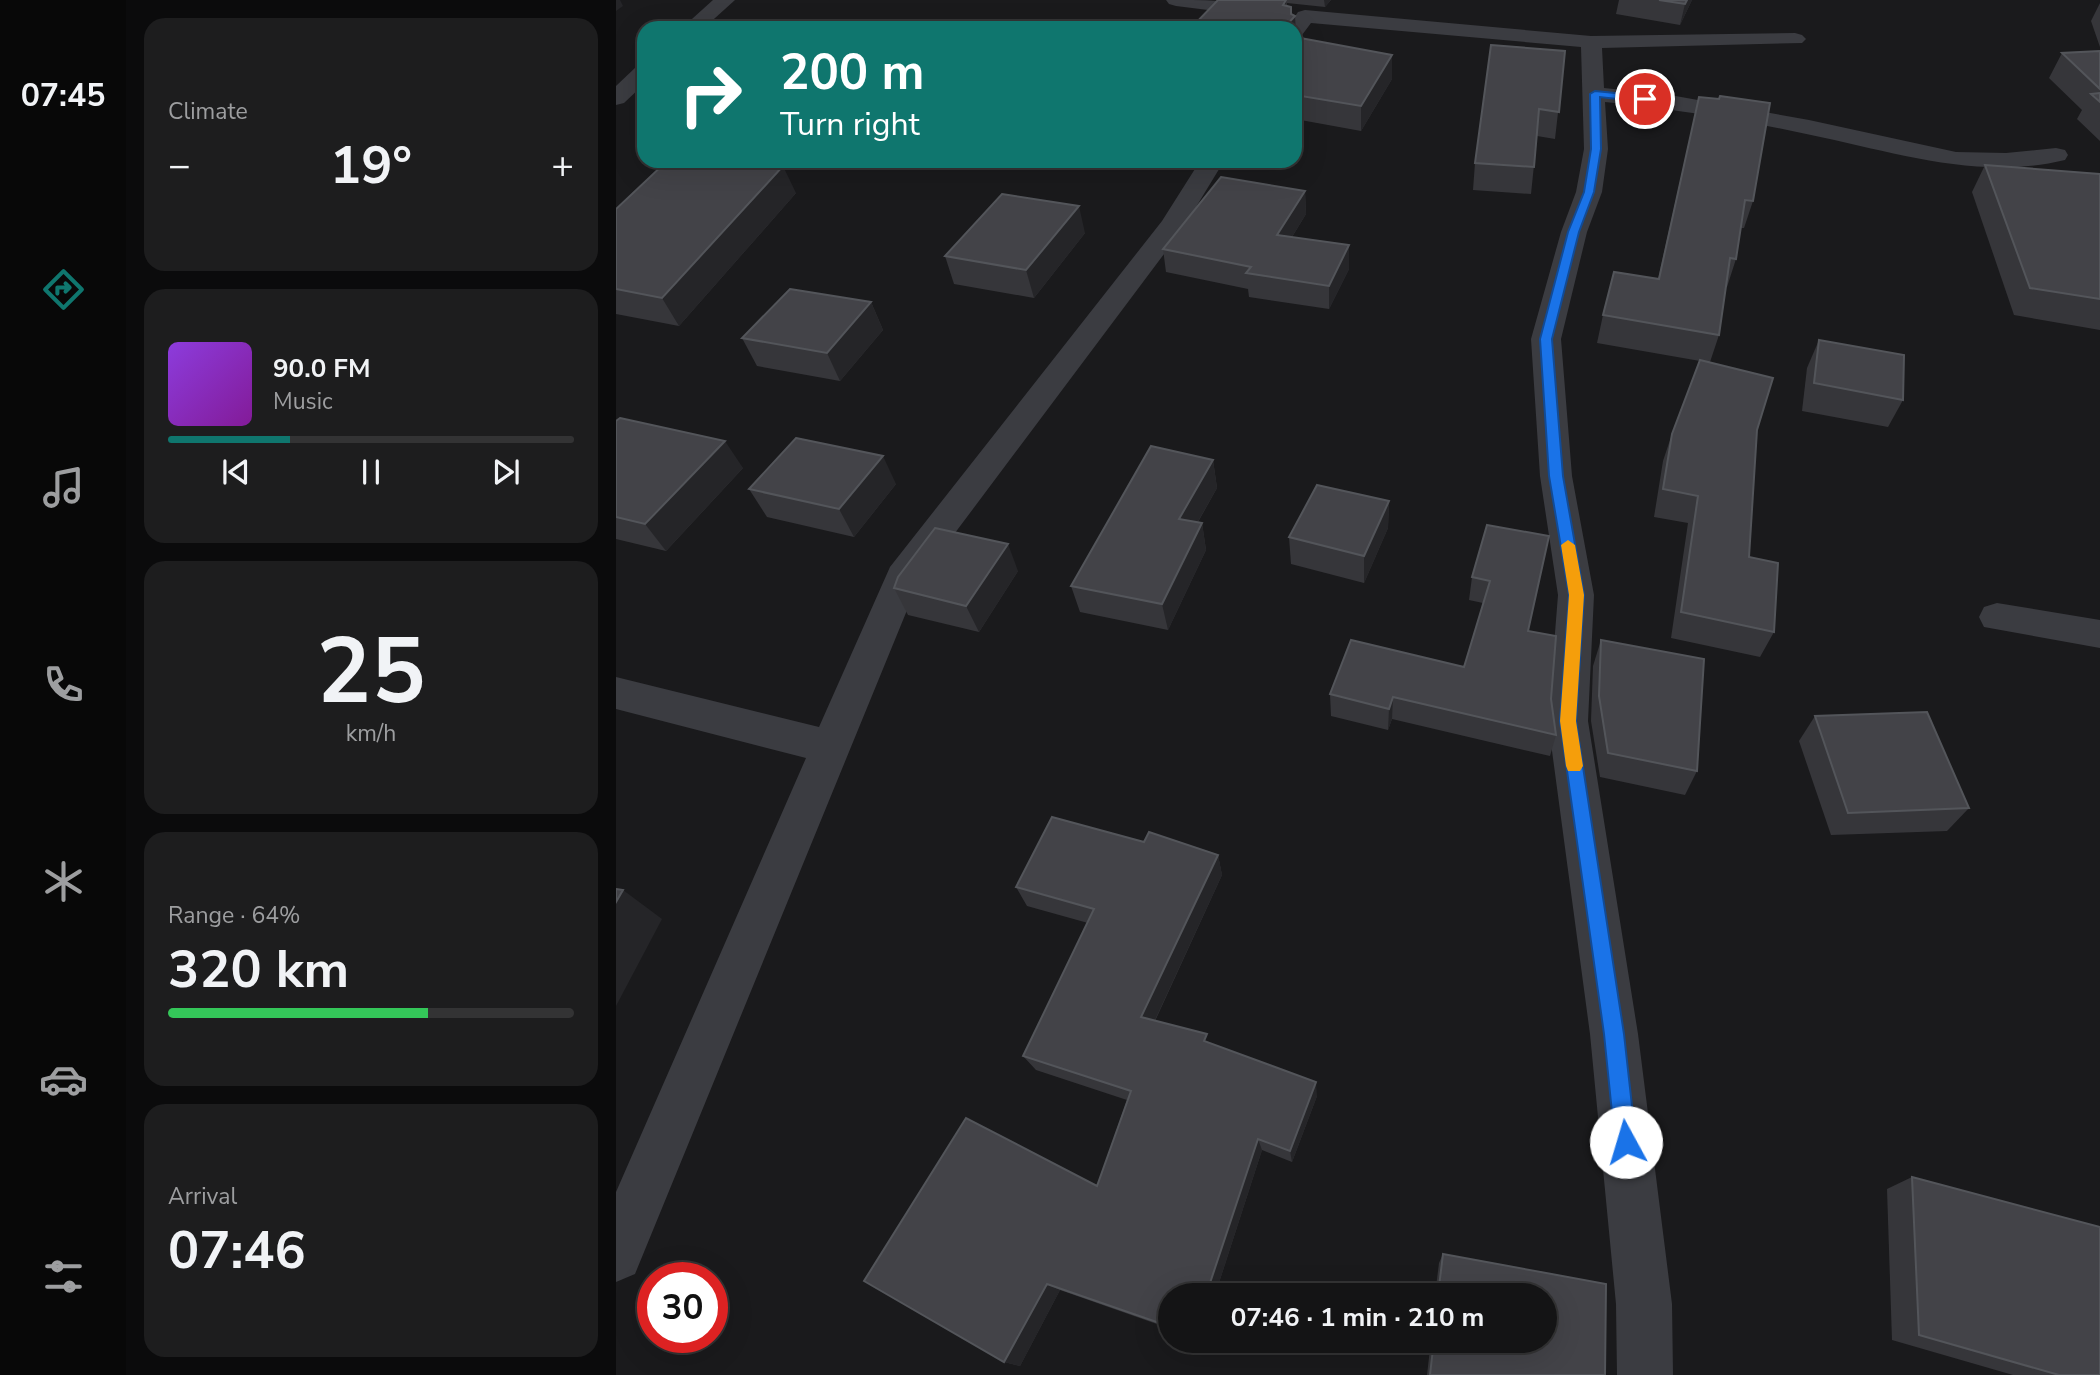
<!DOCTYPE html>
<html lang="en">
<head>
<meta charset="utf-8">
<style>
  body { margin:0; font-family:"Nunito Sans",sans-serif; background:#1d1d1e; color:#f1f3f6; height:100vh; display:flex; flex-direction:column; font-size:26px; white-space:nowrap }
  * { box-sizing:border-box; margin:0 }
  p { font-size:23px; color:#9d9ea0 }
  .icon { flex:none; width:38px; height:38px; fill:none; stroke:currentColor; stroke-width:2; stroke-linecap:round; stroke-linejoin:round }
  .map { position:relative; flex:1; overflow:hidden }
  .sheet { display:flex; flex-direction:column; gap:18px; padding:18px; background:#0b0b0c; width:490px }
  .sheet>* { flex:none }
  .top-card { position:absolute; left:21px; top:21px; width:665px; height:147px; border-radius:21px; box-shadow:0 7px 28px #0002,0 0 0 2px #333334; background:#0f766e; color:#fff; overflow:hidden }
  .speed { position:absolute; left:21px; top:1262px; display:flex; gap:14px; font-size:35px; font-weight:700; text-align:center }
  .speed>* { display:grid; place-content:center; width:91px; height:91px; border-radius:50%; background:#141415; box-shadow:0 7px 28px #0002,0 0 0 2px #333334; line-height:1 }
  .speed .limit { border:10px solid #d22; background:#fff; color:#111 }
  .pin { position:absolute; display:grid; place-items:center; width:60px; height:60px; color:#fff; margin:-30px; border:4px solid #fff; border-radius:50%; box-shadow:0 2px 7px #0007 }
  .me { position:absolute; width:77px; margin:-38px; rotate:354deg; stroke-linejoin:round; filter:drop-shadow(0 0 5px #0008) }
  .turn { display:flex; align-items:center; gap:24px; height:147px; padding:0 28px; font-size:32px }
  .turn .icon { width:91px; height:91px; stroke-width:2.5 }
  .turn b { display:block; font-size:49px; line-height:60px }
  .big { font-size:52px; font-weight:700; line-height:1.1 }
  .sheet .widget { flex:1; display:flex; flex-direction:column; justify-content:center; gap:10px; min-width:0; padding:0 24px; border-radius:21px; background:#1d1d1e }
  .sheet .dial { align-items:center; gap:0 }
  .dial b { font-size:91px; line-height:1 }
  .song { display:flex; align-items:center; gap:21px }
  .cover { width:84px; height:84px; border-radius:10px; background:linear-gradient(135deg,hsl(270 70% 55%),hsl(290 70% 35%)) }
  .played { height:7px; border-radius:4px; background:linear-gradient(90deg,#0f766e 30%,#333334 30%) }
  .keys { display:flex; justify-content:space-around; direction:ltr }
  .heat { display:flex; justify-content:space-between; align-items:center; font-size:38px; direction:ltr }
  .charge { height:10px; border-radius:5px; background:linear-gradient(90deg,#34c759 64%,#333334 0) }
  .trip { position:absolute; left:542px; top:1283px; width:399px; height:70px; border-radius:35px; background:#141415; box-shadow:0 7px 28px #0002,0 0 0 2px #333334; font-weight:700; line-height:70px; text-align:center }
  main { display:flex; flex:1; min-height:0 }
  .tabs { display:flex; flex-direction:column; width:126px; justify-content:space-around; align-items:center; background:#080808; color:#9d9ea0 }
  .tabs .icon { width:49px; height:49px }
  .tabs .selected { color:#0f766e }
  .tabs b { font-size:32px; color:#f1f3f6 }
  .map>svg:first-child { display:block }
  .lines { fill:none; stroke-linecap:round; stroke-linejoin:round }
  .minor { fill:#3b3c41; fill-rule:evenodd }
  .wall { fill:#36363a }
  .shaded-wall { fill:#252528 }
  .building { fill:#434348; stroke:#53555a; stroke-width:2 }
  .route { fill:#1a73e8; stroke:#114b97; stroke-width:2 }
  .slow { fill:#f59e0b }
</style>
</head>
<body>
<main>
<nav class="tabs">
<b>07:45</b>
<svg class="icon selected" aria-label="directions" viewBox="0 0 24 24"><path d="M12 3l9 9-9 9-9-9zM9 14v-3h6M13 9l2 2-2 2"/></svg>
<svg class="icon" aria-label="music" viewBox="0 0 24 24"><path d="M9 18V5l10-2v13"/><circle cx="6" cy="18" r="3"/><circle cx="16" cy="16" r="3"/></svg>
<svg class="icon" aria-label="phone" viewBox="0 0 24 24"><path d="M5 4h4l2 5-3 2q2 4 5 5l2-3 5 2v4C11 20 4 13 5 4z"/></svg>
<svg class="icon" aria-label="climate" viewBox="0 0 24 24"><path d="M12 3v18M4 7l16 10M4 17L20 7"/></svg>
<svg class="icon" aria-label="car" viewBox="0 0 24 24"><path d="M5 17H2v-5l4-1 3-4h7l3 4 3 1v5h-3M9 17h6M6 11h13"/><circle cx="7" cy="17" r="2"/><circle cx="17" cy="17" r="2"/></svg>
<svg class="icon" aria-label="filters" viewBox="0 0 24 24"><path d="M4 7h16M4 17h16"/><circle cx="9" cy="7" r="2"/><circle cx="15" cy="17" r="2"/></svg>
</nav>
<section class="sheet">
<div class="widget"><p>Climate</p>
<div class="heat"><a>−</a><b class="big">19°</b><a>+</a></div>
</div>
<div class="widget">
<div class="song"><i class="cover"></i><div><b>90.0 FM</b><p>Music</p></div></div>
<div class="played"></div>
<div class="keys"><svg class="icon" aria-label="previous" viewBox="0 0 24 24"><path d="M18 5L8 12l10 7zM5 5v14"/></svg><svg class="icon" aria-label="pause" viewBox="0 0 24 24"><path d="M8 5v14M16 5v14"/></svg><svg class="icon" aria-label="next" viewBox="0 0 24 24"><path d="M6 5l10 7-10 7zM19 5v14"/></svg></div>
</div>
<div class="widget dial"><b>25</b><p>km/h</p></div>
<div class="widget"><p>Range · 64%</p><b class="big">320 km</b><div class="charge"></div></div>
<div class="widget"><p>Arrival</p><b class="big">07:46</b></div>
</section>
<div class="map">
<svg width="1484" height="1375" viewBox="0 0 1484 1375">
  <rect width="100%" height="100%" fill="#1a1a1c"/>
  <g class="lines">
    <g class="minor">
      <path d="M97,0H119L88,28H66Z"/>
      <path d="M550,0C585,0 621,0 655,7L658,11L655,15L648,17L560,6L553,4Z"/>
      <path d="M689,10L975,36L1179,33L1186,35L1190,39L1186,43L986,48L988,88L1054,95L1193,120L1340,152L1390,153L1440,148L1449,150L1452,155L1449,160C1363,181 1278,152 1195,135C1127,120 1058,109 989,102L992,149L986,192L971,232L945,339L956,476L978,595L972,721L1022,1034L1056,1304L1057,1375H1001L1000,1304L974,1034L932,721L942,595L924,476L915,339L945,232L960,192L968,149L965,47L695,23L686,35L679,37V28H671L682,12Z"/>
      <path d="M28,65V84L8,103L0,105V86L20,67Z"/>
      <path d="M584,161H608L566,230L303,581L19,1274L0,1282V1192L190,758L0,709V677L203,727L274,567L546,221Z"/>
      <path d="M1381,603L1484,620V648L1368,627L1363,617L1368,607Z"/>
    </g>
  </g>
  <g class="wall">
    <path d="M602,0H715L709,7L671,3V6L676,14L679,16L680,37L776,55V79L745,131L679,119V28Z"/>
    <path d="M1003,0H1076L1064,25L1000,14Z"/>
    <path d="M1484,3V47L1475,21Z"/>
    <path d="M949,51L939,139L921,136L915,194L857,190L859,163Z"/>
    <path d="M1484,51V141L1461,119L1466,110L1433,78L1446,53Z"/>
    <path d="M1083,97L1137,201L1128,228H1125L1120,259L1111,287H1110L1103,335L1094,362L1141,430L1133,557L1158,632L1144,657L1055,638L1072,523L1038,517L1047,461L1056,434L1084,361L981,343L987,315L1042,279Z"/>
    <path d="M1369,165L1484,174V330L1398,315L1356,192Z"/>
    <path d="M689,191L690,214L676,237L733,269L713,309L633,297L632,289L550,272L547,249Z"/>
    <path d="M180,193L63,326L0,314V209Z"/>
    <path d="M469,233L418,298L338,284L329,256Z"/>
    <path d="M255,302L267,330L224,381L141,366L126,338Z"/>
    <path d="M1203,340L1287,400L1272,427L1186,411L1191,368Z"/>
    <path d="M0,421L127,468L50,551L0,539Z"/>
    <path d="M597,460L601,488L582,522L586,523L590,550L552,630L464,612L455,586Z"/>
    <path d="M280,484L238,537L151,517L133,489Z"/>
    <path d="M773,501L772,528L748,583L675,564L673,537Z"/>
    <path d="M871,525L912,631L935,699L940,735L934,756L776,719L772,730L715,716L714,694L848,667L867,603L853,600L856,577Z"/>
    <path d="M402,571L363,632L292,615L278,588Z"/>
    <path d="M985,640L1081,771L1069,795L984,777L975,721L977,666Z"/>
    <path d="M1199,716L1353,808L1331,831L1215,835L1183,741Z"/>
    <path d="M528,842L602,855L606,875L539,1021L594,1043L701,1096L676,1162L646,1150L599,1295H555V1329L444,1290L404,1366L388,1362L481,1186L511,1100L420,1070L407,1056L472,923L411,906L400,887Z"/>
    <path d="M1296,1177L1484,1375H1397L1276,1340L1271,1189Z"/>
    <path d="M827,1254L990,1284L989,1375H811L815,1340H929V1295H819L823,1263Z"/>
  </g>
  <g class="shaded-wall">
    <path d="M0,0H4L7,6L0,11Z"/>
    <path d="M670,0L672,22L679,16L680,39L679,41V28H668L667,5Z"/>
    <path d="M708,0H715L709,7Z"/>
    <path d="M1071,0H1076L1064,25L1069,4Z"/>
    <path d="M776,55V79L745,131V106Z"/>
    <path d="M167,166L180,193L63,326L46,298Z"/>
    <path d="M689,191L690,214L663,258L661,235Z"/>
    <path d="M463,206L469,233L418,298L410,270Z"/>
    <path d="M733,245V269L713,309V286Z"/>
    <path d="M255,302L267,330L224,381L211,353Z"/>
    <path d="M109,441L127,468L50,551L29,524Z"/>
    <path d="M267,456L280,484L238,537L223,509Z"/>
    <path d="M597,460L601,488L568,546L563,519Z"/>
    <path d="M773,501L772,528L748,583V556Z"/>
    <path d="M586,523L590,550L552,630L546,604Z"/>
    <path d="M392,544L402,571L363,632L350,606Z"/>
    <path d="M777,697L776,719L772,730L773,709Z"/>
    <path d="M602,855L606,875L533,1033L525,1017Z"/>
    <path d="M7,890L46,919L0,1006V902Z"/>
    <path d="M700,1082L701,1096L676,1162L674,1151Z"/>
    <path d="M642,1139L646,1150L599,1295H590Z"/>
    <path d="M431,1284L444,1290L404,1366L388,1362Z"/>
  </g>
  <g class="building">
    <path d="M602,0H670L667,5L675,7V14L679,16L668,28H575Z"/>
    <path d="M1043,0H1071L1069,4Z"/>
    <path d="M679,37L776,55L745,106L679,95Z"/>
    <path d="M875,45L949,51L943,112L923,109L918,167L859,163Z"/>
    <path d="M1484,51V89L1446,53Z"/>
    <path d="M1484,93V102L1475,94Z"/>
    <path d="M1104,96L1154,103L1137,201L1129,200L1120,259L1114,258L1103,335L987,315L998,272L1043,279L1083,97L1103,99Z"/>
    <path d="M51,161H106L167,166L46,298L0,289V209Z"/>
    <path d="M1369,165L1484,174V299L1414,288Z"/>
    <path d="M605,177L689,191L661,235L733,245L713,286L630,273L635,267L547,249Z"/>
    <path d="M386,194L463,206L410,270L329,256Z"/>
    <path d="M174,289L255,302L211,353L126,338Z"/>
    <path d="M1203,340L1288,355L1287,400L1198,383Z"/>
    <path d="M1084,360L1157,378L1141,430L1133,557L1162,563L1158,632L1065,612L1082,496L1047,489L1056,434Z"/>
    <path d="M4,418L109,441L29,524L0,517V421Z"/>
    <path d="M180,438L267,456L223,509L133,489Z"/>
    <path d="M535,446L597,460L563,519L586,523L546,604L455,586Z"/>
    <path d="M701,485L773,501L748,556L673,537Z"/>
    <path d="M871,525L933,536L912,631L940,636L935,699L940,735L777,697L773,709L714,694L735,640L848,667L874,581L856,577Z"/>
    <path d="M319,528L392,544L350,606L278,588L282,577Z"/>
    <path d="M985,640L1088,659L1081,771L992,753L983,696Z"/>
    <path d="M1311,712L1353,808L1232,813L1199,716Z"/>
    <path d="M436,817L528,842L533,832L602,855L525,1017L591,1034L588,1041L700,1082L674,1151L642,1139L590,1295H555V1327L431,1284L388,1362L248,1281L350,1118L481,1186L515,1091L407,1056L478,909L400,887Z"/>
    <path d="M0,889L7,890L0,902Z"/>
    <path d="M1296,1177L1484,1227V1375H1443L1303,1335Z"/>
    <path d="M827,1254L990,1284L989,1375H814L818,1340H929V1295H822Z"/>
  </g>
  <path class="route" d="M979,91L1029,96L1033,99L1029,102L984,97L985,149L978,192L963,232L936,339L947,476L968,595L960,721L1008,1034L1020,1142L1017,1149L1010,1152L1003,1149L999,1142L988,1034L944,721L953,595L933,476L924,339L952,232L968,192L975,149L974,94Z"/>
  <path class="slow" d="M952,540L959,545L968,595L960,721L967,766L964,771H952L950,766L944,721L953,595L945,545Z"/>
</svg>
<div class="speed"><div class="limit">30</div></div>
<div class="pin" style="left:1029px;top:99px;background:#d93025"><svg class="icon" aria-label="arrive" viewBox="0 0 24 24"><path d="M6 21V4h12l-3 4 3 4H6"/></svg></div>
<svg class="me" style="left:1010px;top:1142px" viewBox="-20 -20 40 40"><circle r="19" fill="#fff"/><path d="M0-13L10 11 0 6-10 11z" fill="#1a73e8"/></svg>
<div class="trip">07:46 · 1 min · 210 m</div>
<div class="top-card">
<div class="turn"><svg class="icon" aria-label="right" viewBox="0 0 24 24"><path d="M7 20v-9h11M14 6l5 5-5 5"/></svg><div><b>200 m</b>Turn right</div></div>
</div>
</div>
</main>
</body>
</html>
